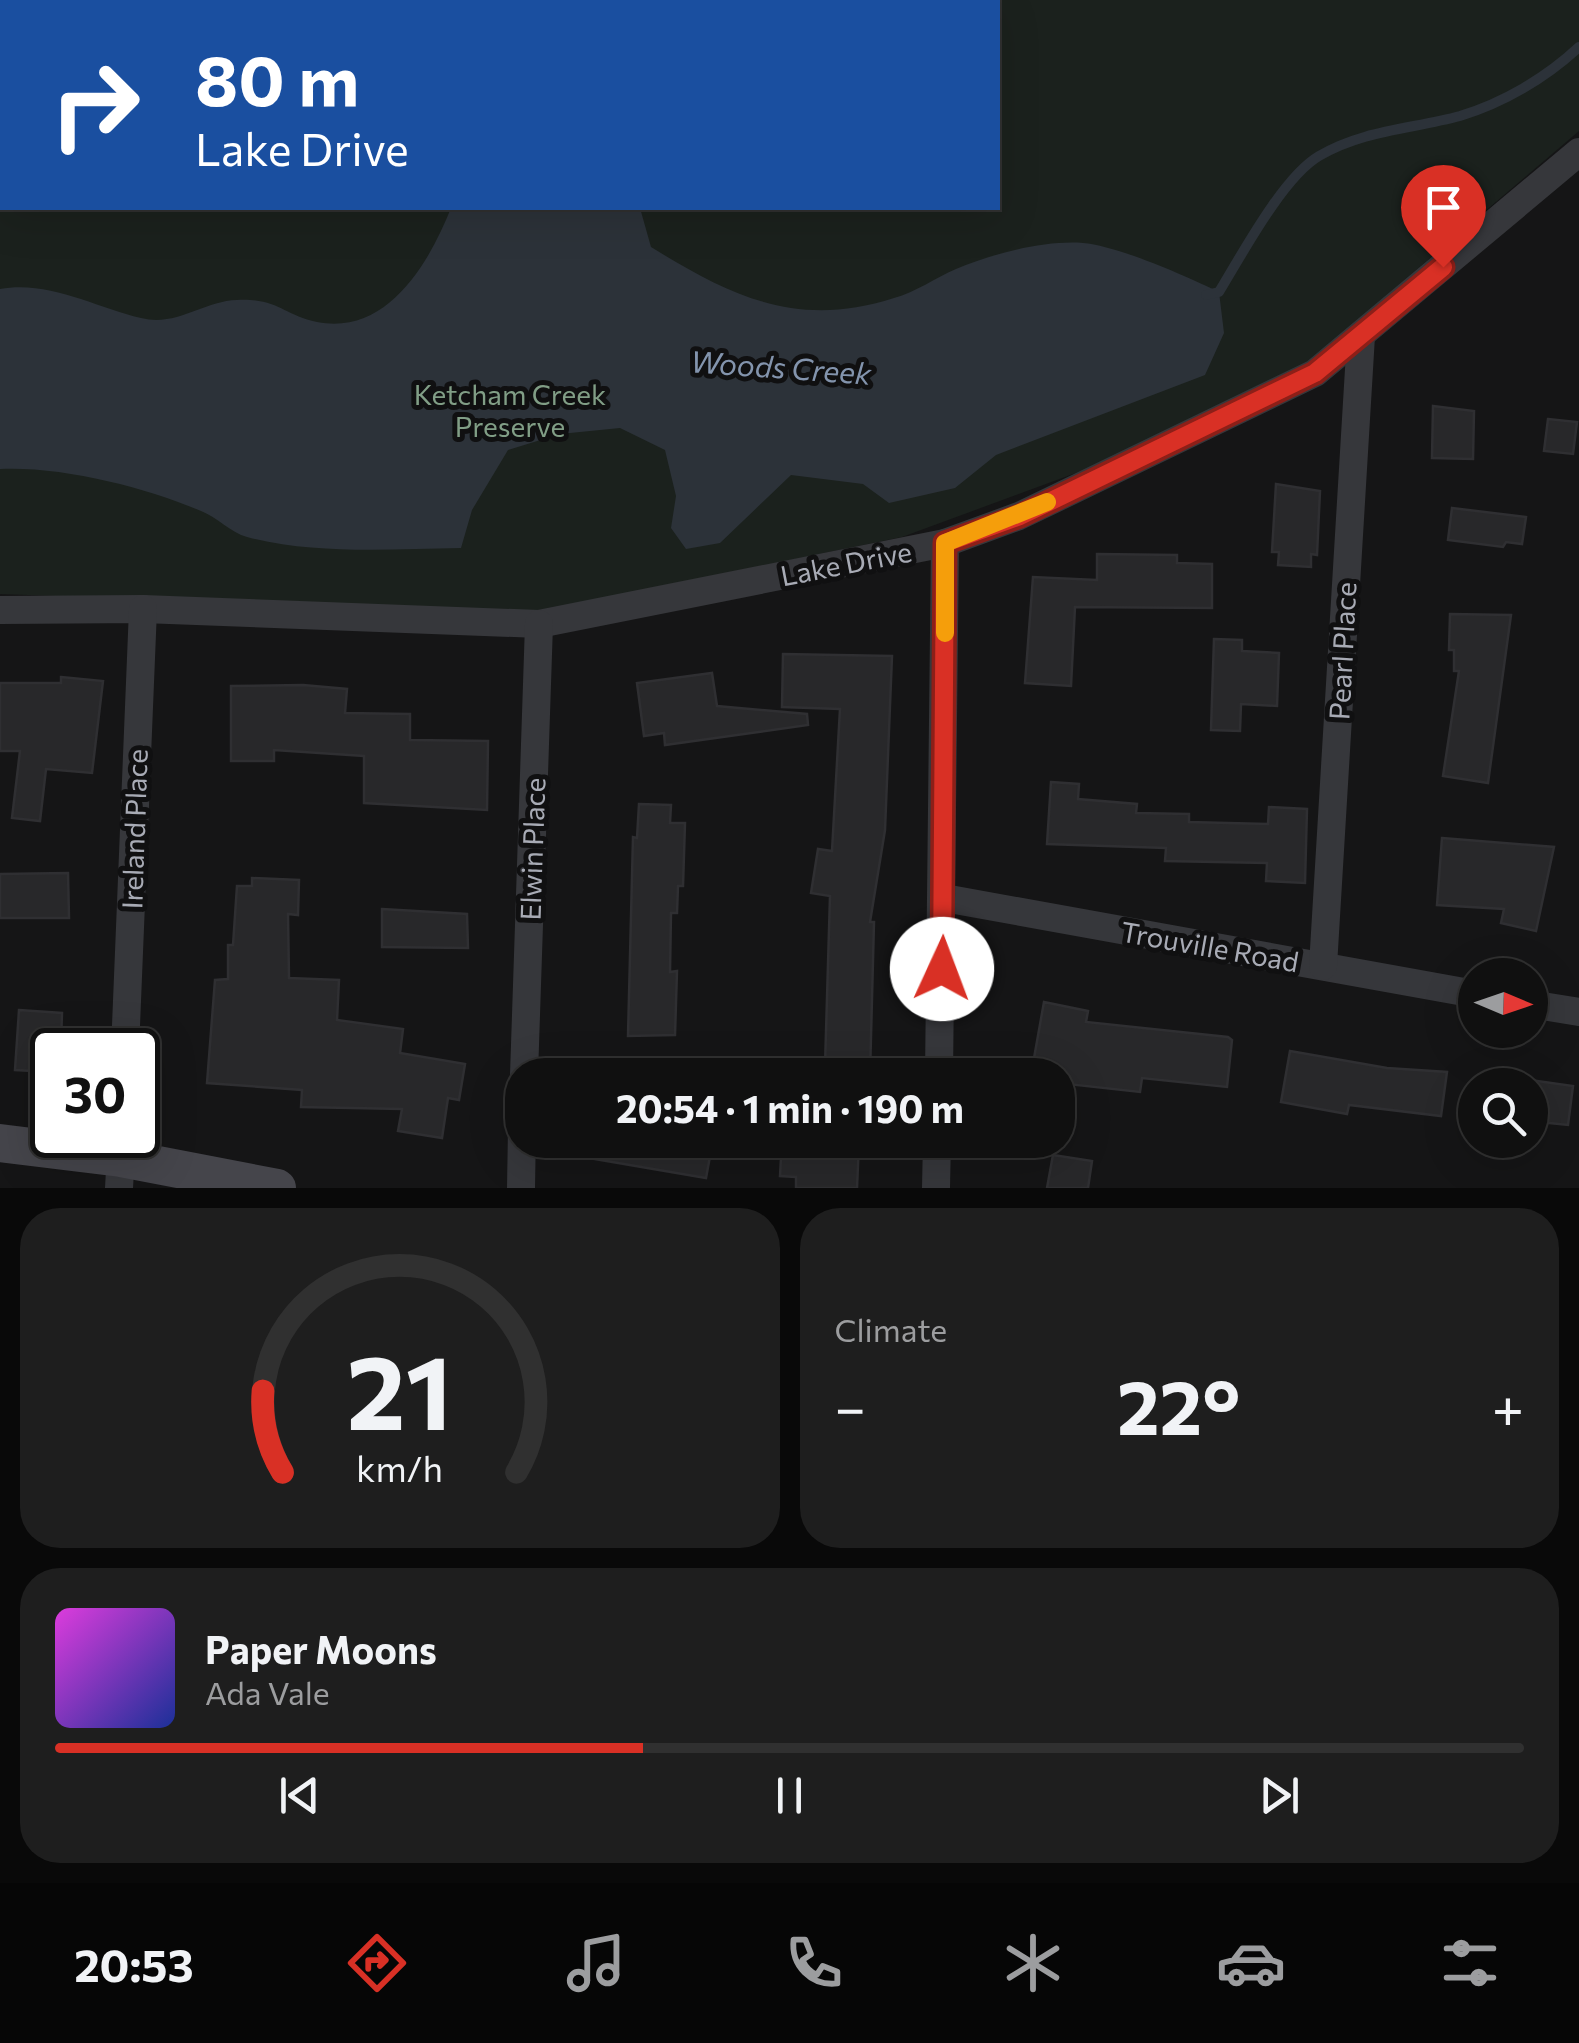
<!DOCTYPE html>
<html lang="en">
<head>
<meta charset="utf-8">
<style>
  body { margin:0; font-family:Commissioner,sans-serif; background:#1e1e1e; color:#f1f3f6; height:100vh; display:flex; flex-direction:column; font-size:38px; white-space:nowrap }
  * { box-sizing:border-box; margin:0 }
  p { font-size:32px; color:#9c9d9f }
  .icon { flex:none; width:55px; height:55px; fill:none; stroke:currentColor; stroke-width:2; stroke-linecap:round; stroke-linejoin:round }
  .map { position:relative; height:1188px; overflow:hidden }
  .panel { display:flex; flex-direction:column; gap:20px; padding:20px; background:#090909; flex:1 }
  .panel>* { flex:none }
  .top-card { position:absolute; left:0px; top:0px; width:1000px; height:210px; box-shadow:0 10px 40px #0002,0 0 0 2px #303030; background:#1a4fa0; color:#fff; overflow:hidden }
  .needle { width:65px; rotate:92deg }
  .tools { position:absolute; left:1458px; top:958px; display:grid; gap:20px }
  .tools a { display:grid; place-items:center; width:90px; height:90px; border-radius:50%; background:#101010; box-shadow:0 10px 40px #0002,0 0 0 2px #303030; font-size:50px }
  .speed { position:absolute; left:30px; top:1028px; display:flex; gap:20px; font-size:50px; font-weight:700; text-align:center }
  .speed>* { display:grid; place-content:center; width:130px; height:130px; border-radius:50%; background:#101010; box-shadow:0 10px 40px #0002,0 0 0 2px #303030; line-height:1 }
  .speed .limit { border:5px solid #111; border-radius:15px; background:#fff; color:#111 }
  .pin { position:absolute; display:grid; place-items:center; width:85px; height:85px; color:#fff; margin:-102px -42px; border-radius:50% 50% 50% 0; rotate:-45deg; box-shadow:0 0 10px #0007 }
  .pin .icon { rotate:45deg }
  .me { position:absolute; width:110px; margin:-55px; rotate:2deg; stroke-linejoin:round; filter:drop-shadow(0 0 8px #0008) }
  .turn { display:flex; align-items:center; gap:35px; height:210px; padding:0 30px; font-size:45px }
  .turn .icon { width:130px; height:130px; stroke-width:2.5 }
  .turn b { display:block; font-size:70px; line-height:85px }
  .big { font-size:75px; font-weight:700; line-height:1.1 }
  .panel .card { flex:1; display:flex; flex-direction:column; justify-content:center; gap:15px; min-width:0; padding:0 35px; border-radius:40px; background:#1e1e1e }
  .panel .dial { align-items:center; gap:0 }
  .dial svg { height:260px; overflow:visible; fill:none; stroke:#303030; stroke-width:7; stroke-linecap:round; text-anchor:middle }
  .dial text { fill:#f1f3f6; stroke:none }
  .song { display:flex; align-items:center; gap:30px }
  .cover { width:120px; height:120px; border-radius:15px; background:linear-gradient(135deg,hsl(300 70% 55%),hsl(230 70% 35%)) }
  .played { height:10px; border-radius:5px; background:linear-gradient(90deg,#d93025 40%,#303030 40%) }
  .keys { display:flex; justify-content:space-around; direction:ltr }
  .heat { display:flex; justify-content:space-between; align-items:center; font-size:55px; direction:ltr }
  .panel .tiles { flex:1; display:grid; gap:20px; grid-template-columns:1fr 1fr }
  .card:last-child { grid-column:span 2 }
  .trip { position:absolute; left:505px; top:1058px; width:570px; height:100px; border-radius:40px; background:#101010; box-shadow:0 10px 40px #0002,0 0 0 2px #303030; font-weight:700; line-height:100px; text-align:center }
  .tab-bar { display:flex; height:160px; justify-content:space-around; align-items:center; background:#060606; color:#9c9d9f }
  .tab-bar .icon { width:70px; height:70px }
  .tab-bar .active { color:#d93025 }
  .tab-bar b { font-size:45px; color:#f1f3f6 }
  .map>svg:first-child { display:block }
  .green { fill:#1b211d }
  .water { fill:#2c3239 }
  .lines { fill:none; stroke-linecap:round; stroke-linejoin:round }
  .stream { stroke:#2c3239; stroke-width:10 }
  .building { fill:#28282a; stroke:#2f2f32; stroke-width:2.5 }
  .lane { stroke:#36373b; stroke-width:14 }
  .street { stroke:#36373b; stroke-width:28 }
  .secondary { stroke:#45454b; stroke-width:38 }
  .route-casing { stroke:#8d1f18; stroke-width:25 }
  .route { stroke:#d93025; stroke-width:18 }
  .slow { stroke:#f59e0b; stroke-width:18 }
  .labels { text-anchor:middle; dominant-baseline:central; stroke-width:10; stroke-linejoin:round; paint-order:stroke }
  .park-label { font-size:28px; fill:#819e86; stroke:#101011 }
  .street-label { font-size:28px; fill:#a8abb5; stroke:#101011 }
  .water-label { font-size:30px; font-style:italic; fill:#8394ad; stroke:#101011 }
</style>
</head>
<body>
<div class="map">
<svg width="1579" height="1188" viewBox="0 0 1579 1188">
  <rect width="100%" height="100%" fill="#151516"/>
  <path class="green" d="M115,0H1579V131L1298,371L1103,463L902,537L531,613L0,594V136L2,208H998V2Z"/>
  <path class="water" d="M451,208H640L651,247C732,297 798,329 894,298C916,292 935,278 956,269C991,254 1044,240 1083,243C1118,246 1186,276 1219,292L1224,333L1205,375L996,455L955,488L889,503L863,484L791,475L720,543L686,549L671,528L676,496L665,450L620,428L560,434L508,450L472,510L461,548C391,549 316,555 247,537C231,533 217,517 201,511C145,487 61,466 0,469V289C48,280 95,307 141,318C177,327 203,301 237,300C278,298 283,315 317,322C388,336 430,261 451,208Z"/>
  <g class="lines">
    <path class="stream" d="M1206,295L1219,292C1241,256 1283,177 1319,156C1363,130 1412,129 1460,116C1503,103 1546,78 1579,47"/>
  </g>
  <g class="building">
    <path d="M1433,406L1474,411L1473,459L1432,458Z"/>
    <path d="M1548,419L1577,422L1573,454L1544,451Z"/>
    <path d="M1276,484L1320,491L1317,555L1311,554V567L1278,565L1279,552H1272Z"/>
    <path d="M1452,508L1526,517L1522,544L1506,542L1503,547L1448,540Z"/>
    <path d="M1097,554L1177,555V563L1212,564V608L1075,607L1071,686L1025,683L1033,577L1097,580Z"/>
    <path d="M1450,614L1511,615L1488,783L1443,776L1459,671H1454V650H1449Z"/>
    <path d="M1214,639L1242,640V651L1279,653L1277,706L1241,704L1240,731L1211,730Z"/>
    <path d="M783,654L892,656L885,830L870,922H874L870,1075H826L825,1066L830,896L811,893L818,849L832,851L840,709L782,707Z"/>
    <path d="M712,673L717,706L807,714L808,725L665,745L664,733L644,736L637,683Z"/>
    <path d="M61,677L103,681L92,773L46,769L40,821L12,818L20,751H0V683H61Z"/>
    <path d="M303,685L347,689L345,713L410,714V740L488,741L487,810L364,803V756L274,750V761H231V686Z"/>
    <path d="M1051,782L1079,784L1078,799L1137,804L1136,813L1189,814V822L1268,824L1269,807L1307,809L1305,883L1266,881L1267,863L1165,861L1166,848L1047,844Z"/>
    <path d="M639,804L671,805L670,823H685L683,886H678L677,913H671L670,972L677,971L675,1035L628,1036L633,837L637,838Z"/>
    <path d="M1442,838L1554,847L1536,931L1501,923L1504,909L1437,905Z"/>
    <path d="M68,873L69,918H0V874Z"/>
    <path d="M252,878L299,880L298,915L288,914L289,978L339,980L337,1020L403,1029L400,1053L465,1064L459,1100L448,1098L442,1138L398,1131L402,1109L301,1107L302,1090L207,1083L215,980L228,979V945H233L237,886H252Z"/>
    <path d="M382,909L467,914L468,948L382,947Z"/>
    <path d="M1044,1002L1088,1011L1086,1022L1228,1037L1232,1040L1227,1087L1142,1078L1140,1092L1058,1083V1075H1031Z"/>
    <path d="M19,1010L62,1013L61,1044L52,1050V1072L15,1070Z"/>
    <path d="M1290,1051L1387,1068L1447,1072L1441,1116L1349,1105L1347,1114L1281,1102Z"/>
    <path d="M1530,1080L1573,1086L1568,1125L1530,1121Z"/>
    <path d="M572,1140H713L706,1178L571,1155Z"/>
    <path d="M782,1140L859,1143L857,1188H796V1177L780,1176Z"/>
    <path d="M1053,1155L1092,1161L1088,1188H1047Z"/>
  </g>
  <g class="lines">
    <g class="lane">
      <path d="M48,2L49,0"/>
      <path d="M0,84L2,83"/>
    </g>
    <g class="street">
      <path d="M0,610L143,609L539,624L945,543L1019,516L1315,373L1579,152"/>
      <path d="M944,898L1475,994"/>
      <path d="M1323,966L1361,336"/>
      <path d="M1530,1004L1579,1012"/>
      <path d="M125,1050L143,609"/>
      <path d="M524,1075L539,624"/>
      <path d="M939,1075L945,543"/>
      <path d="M119,1188L122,1135"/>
      <path d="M521,1188L522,1128"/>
      <path d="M936,1188L937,1140"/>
    </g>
    <path class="secondary" d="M0,1143L121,1158L277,1188"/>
  </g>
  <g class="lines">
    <defs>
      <path id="route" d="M942,969L945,543L1020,516L1315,373L1443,267"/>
    </defs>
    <use href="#route" class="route-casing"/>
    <use href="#route" class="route"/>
    <path class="slow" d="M945,633V543L1047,502"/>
  </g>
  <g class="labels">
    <g class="park-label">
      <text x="510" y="394">Ketcham Creek<tspan x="510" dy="32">Preserve</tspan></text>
    </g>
    <g class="street-label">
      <text transform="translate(846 563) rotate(-11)">Lake Drive</text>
      <text transform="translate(1342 651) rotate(-87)">Pearl Place</text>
      <text transform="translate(134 829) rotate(-88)">Ireland Place</text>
      <text transform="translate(532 849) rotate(-88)">Elwin Place</text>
      <text transform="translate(1210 946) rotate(10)">Trouville Road</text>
    </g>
    <g class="water-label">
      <text transform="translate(781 366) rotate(4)">Woods Creek</text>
    </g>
  </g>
</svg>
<div class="tools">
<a><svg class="needle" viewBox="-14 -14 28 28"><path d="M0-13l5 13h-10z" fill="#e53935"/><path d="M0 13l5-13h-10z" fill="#9c9d9f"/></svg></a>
<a><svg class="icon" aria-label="search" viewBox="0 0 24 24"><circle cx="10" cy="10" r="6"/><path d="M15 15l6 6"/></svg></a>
</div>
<div class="speed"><div class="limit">30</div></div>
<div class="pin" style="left:1443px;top:267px;background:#d93025"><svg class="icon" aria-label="arrive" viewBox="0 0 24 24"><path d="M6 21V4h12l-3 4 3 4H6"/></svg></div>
<svg class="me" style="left:942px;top:969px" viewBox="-20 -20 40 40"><circle r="19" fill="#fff"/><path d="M0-13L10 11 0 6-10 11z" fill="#d93025"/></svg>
<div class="trip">20:54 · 1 min · 190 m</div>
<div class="top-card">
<div class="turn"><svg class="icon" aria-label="right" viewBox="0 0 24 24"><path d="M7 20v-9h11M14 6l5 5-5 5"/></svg><div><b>80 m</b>Lake Drive</div></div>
</div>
</div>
<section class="panel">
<div class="tiles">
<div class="card dial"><svg viewBox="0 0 100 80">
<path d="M14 69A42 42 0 1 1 86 69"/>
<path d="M14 69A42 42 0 0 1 8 44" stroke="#d93025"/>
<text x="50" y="56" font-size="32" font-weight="700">21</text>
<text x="50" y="72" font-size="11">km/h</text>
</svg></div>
<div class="card"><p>Climate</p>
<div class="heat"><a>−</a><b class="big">22°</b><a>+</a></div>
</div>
<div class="card">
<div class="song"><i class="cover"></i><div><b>Paper Moons</b><p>Ada Vale</p></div></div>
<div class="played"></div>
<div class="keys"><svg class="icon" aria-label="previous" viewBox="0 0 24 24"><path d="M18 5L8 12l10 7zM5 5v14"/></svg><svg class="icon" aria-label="pause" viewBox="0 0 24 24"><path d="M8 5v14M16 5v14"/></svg><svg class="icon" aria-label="next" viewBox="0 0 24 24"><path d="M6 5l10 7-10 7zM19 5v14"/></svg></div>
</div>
</div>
</section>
<nav class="tab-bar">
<b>20:53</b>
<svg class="icon active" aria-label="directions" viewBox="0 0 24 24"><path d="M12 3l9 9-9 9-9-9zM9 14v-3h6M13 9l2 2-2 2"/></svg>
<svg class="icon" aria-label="music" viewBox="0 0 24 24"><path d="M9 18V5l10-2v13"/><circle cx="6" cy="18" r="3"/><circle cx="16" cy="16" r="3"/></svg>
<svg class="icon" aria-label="phone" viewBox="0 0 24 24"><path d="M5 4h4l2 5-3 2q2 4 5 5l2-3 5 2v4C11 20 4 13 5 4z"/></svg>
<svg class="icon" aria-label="climate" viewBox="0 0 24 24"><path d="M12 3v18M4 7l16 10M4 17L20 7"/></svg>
<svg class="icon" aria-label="car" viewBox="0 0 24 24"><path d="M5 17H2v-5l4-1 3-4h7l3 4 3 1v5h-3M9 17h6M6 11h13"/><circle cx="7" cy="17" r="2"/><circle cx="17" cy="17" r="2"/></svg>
<svg class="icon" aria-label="filters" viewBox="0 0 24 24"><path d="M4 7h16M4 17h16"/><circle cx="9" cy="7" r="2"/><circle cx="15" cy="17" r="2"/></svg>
</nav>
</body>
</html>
